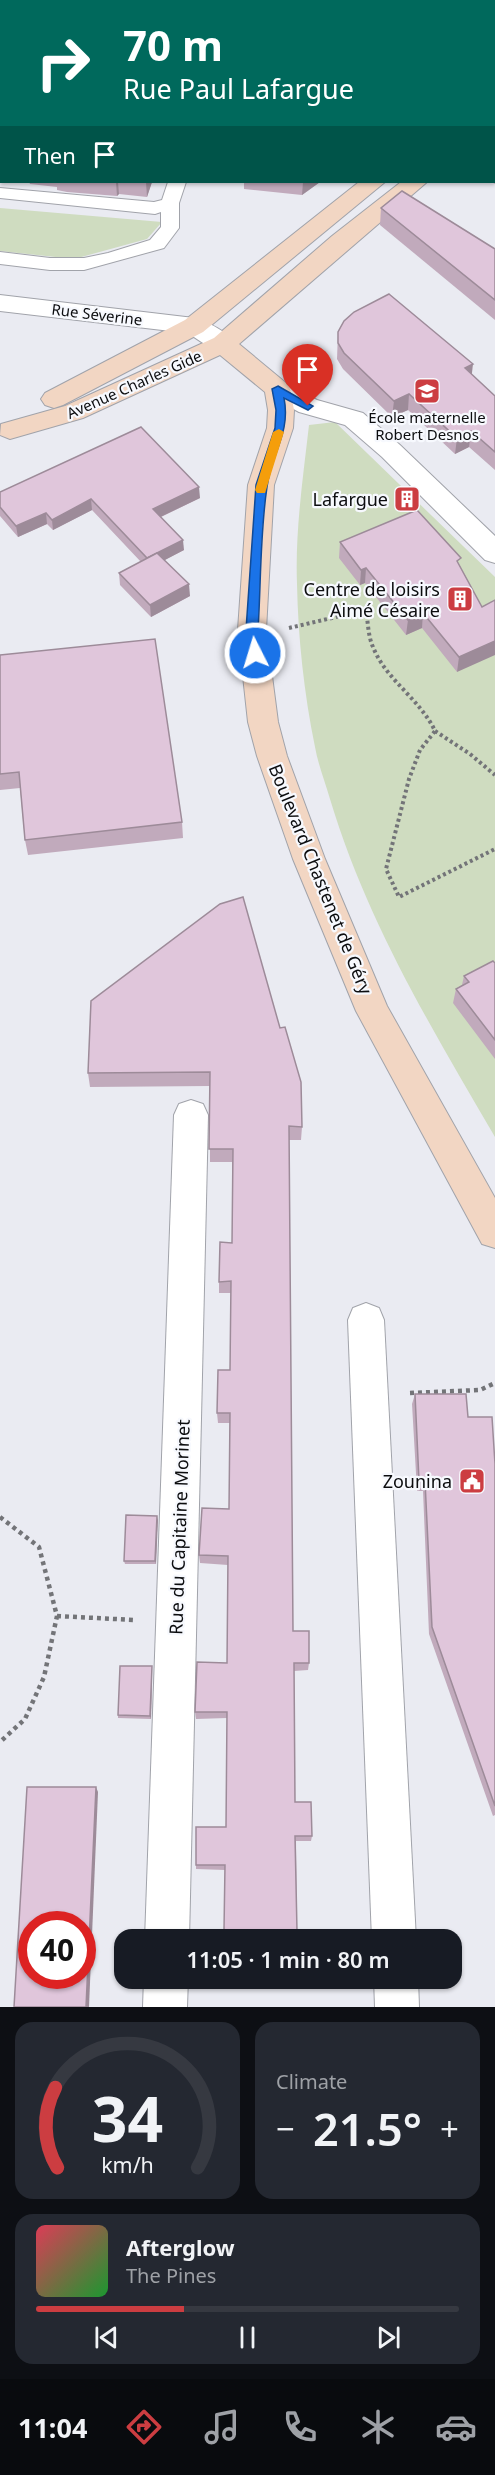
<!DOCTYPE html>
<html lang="en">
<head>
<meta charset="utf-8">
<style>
  body { margin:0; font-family:"Noto Sans",sans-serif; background:#242831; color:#f1f3f6; height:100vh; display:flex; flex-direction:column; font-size:22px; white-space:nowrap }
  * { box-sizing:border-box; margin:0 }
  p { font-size:20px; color:#9ea1a6 }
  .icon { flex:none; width:33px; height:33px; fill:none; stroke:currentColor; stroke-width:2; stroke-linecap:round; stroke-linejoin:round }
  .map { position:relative; height:2007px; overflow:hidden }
  .details { display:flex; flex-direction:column; gap:15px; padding:15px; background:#0d0f14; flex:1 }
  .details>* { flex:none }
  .top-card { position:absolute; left:0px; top:0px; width:495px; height:183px; box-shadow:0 2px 4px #0004; background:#00695c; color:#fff; overflow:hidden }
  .speed { position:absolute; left:18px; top:1911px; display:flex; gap:12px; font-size:30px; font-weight:700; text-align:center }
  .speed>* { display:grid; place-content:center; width:78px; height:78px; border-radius:50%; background:#171b24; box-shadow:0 2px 4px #0004; line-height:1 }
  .speed .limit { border:9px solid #d22; background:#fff; color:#111 }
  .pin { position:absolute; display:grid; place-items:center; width:51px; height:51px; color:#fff; margin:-62px -26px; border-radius:50% 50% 50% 0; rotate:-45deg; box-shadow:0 0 6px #0007 }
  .pin .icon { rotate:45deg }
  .me { position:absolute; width:66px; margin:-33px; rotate:355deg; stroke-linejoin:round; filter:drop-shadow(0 0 4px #0008) }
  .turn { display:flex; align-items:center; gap:21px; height:126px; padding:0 24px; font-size:27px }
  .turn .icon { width:78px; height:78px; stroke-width:2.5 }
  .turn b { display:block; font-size:42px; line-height:51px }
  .then { display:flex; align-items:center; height:57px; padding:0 24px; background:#0003; gap:12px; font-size:22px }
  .big { font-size:45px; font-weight:600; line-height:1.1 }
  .details .widget { flex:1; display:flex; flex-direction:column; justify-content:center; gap:9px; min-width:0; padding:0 21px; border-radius:18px; background:#242831 }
  .details .dial { align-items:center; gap:0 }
  .dial svg { height:156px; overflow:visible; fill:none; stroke:#363941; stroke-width:7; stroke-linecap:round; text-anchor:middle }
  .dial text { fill:#f1f3f6; stroke:none }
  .song { display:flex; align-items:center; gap:18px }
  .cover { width:72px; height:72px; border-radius:9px; background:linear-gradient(135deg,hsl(350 70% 55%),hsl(130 70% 35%)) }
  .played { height:6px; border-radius:3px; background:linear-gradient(90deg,#cc3d41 35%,#363941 35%) }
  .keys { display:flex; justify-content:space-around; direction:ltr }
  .heat { display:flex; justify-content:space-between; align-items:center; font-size:33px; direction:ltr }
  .details .tiles { flex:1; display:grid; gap:15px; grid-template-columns:1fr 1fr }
  .widget:last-child { grid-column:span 2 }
  .trip { position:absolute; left:114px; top:1929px; width:348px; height:60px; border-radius:18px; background:#171b24; box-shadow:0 2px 4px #0004; font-weight:600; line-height:60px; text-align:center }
  .dock { display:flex; height:96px; justify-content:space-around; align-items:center; background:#090b0e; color:#9ea1a6 }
  .dock .icon { width:42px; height:42px }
  .dock .on { color:#cc3d41 }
  .dock b { font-size:27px; color:#f1f3f6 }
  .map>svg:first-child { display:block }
  .green { fill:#cfdcc0 }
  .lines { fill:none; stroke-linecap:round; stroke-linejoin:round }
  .lane-casing { stroke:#a1a3aa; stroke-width:2 }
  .street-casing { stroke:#a1a3aa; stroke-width:2 }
  .secondary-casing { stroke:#a1a3aa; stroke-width:2 }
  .path-far1 { stroke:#737478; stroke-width:4; stroke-dasharray:3 3; stroke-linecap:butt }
  .path { stroke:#737478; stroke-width:4.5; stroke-dasharray:4 4; stroke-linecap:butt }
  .lane { fill:#fff; fill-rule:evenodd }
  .street { fill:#fff; fill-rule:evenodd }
  .secondary { fill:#f2d6c3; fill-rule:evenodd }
  .wall { fill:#c1aabc }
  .shaded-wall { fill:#9d8b99 }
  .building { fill:#e0c6db; stroke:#9d8b99; stroke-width:1.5; fill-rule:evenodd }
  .route { fill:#1a73e8; stroke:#114b97; stroke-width:1.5 }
  .slow { fill:#f59e0b }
  .labels { text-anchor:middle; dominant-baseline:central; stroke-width:4.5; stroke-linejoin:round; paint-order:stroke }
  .far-street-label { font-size:15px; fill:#0c0d0f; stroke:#f7f9fe }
  .far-poi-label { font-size:15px; fill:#0c0d0f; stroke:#f7f9fe }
  .poi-label { font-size:18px; fill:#0c0d0f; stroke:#f7f9fe; text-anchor:end }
  .street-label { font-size:18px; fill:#0c0d0f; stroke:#f7f9fe }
</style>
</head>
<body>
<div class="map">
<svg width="495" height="2007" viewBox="0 0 495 2007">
  <rect width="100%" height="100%" fill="#eaebf2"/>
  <g class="green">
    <path d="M0,208L162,222L147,239L74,259L0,251Z"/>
    <path d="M335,422L495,577V1137C431,1027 367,922 330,799C325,782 318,764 315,747C304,694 298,637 297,584C295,531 303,478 309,425Z"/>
  </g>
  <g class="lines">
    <defs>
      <g id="lane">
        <rect x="0" y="92" width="2" height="10"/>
        <path d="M168,182H186L179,203V228L164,248L84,270H50L0,264V252L50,258H84L108,253L150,240L161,227V212L155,214L0,198V188L154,202L162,200Z"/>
      </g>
      <g id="street">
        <path d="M0,295L194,318C208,322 228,332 236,344L232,350C215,354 202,342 188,333L0,311Z"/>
        <path d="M277,380L317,400L363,413L400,445L495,536V563L485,560L382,457L345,425L299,412L268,395L264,389L268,383Z"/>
        <path d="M191,1100L203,1104L208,1115L189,1940H145L174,1115L179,1104Z"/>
        <path d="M366,1303L379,1308L384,1320L416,1940H372L348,1320L353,1308Z"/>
        <path d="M144,1978H188L187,2007H143Z"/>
        <path d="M374,1978H418L419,2007H375Z"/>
      </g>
      <g id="secondary">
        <path d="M495,75V90L494,91V76Z"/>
        <path d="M495,111V126H494V112Z"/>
        <path d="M359,182H385L203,332L63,405L54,408L45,405L41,399L45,393L185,320Z"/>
        <path d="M401,182H427L239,344L286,383L290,389L294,410L293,428L274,485L266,630L278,722L287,756L325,859L387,1006L495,1198V1248L482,1244L356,1011L293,859L257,756L248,722L238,630L248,485L267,428L268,410L265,392L220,355L83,418L10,439L0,435L1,424L65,406L214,338L332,236Z"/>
      </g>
    </defs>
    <use href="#lane" class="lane-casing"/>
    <use href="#street" class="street-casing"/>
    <use href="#secondary" class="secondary-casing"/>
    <g class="path-far1">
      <path d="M289,628L366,610C368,622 368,636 373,647C386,680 420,699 435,731L420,750L409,779L386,869L399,897L495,849"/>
      <path d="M435,731L470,754L495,775"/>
    </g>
    <g class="path">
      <path d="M410,1393L480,1390L495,1383"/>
      <path d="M0,1517L39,1547L57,1616L44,1677L25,1719L0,1742"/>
      <path d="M57,1616L134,1620"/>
    </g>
    <use href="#lane" class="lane"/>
    <use href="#street" class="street"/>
    <use href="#secondary" class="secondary"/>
  </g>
  <g class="wall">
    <path d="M495,148V184L491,182H494V149Z"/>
    <path d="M29,182H152L147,197L119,194L117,196L67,192L57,190V187L30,184Z"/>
    <path d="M244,182H320L302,195L244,189Z"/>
    <path d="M381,208L495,249V320L380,225Z"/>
    <path d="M338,332L472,375L495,396V470L469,447L455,454L408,410L392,417L343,369L337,359Z"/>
    <path d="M0,492L200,498L161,517L184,550L164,560L190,596L151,617L120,585L119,573L141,562L92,510L53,530L47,524L18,537L0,516Z"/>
    <path d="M340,542L460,566L482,607L457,672L422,628L406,635L365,583L360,585L339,558Z"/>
    <path d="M0,655L182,822L183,838L28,855L25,840L20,788L0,790Z"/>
    <path d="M495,963V1059L453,1003L456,989L462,985L464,976Z"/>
    <path d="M91,1001L302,1127L301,1140H289L293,1631L309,1663L308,1670L294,1671L295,1802L312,1836L311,1841H296L297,1931L296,1934L225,1933V1870L196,1869V1865L226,1827L227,1718L196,1719L195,1712L227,1663L228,1565L200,1563L199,1555L229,1509L230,1423H218L217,1413L230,1370L231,1293H219V1282L232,1243V1162H210V1086L90,1087L88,1073Z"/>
    <path d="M415,1394L468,1417L495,1464V1815L493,1816L429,1634L423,1491H417L412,1404Z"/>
    <path d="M157,1516L156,1564H125L124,1561Z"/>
    <path d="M152,1669L151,1719L118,1718V1715Z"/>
  </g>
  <g class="shaded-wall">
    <path d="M116,182H118L119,194L117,196Z"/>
    <path d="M146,182H152L147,197Z"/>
    <path d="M303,182H320L302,195Z"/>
    <path d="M473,364L471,381L465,368Z"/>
    <path d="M409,394L408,410L392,417L394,401Z"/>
    <path d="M471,431L469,447L455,454L457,438Z"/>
    <path d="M199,487L200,498L154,520L153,509Z"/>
    <path d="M91,499L92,510L53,530L52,520Z"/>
    <path d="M46,513L47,524L18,537L16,526Z"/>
    <path d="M183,540L184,550L148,569L147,558Z"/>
    <path d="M366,568L365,583L360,585L361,570Z"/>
    <path d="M189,584L190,596L151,617L150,605Z"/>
    <path d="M423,613L422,628L406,635L408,620Z"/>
    <path d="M495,641V655L457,672L459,657Z"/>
    <path d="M157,1516L158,1520L156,1564L155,1561Z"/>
    <path d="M152,1666V1669L151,1719L150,1716Z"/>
    <path d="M96,1787L98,1792L89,2007H86Z"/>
  </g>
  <g class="building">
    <path d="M66,0H284L295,1V0H335L334,2H65Z"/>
    <path d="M495,148V172L494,171V149Z"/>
    <path d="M402,191L495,249V300L381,208Z"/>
    <path d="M389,294L473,364L465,368L495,396V452L471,431L457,438L409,394L394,401L344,353L338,343V332L344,321L354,312Z"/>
    <path d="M141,427L199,487L153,509L183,540L147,558L91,499L52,520L46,513L16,526L0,507V492Z"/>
    <path d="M417,510L461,558L457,561L482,607L495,600V641L459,657L423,613L408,620L366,568L361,570L340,542Z"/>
    <path d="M157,553L189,584L150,605L119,573Z"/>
    <path d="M155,639L182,822L25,840L19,772L0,774V655Z"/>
    <path d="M243,897L280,1028L285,1027L301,1082L302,1127L289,1126L293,1631H309V1663H294L295,1802H311L312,1836H295L297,1931L224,1930L225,1865H196V1827H226L227,1712H195L197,1662L227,1663L228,1556L199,1555L202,1508L229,1509L230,1413H217L218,1370H230L231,1281L219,1282L220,1242L232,1243L233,1149H209L210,1072L88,1073L91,1001L220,904Z"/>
    <path d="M493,961L495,963V1040L456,989L469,982L464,976Z"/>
    <path d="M415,1394H466L468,1417H492L495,1464V1806L432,1627L425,1481H419Z"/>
    <path d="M126,1515L157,1516L155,1561H124Z"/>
    <path d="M120,1666H152L150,1716L118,1715Z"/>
    <path d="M27,1787H96L86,2007H14ZM32,1924H82V1976H32Z"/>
  </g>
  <path class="route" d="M278,386L313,406L308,410L284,398C291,433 271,454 267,487C260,533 261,583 258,630L261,653L255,658L249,653L246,630L256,485L275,428L276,410L272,389Z"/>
  <path class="slow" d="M279,429L284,432L266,490L265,493H257L255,490L273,432Z"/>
  <defs>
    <symbol id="school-square" viewBox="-11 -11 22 22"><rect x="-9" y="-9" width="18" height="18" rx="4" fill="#cc3d41" stroke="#f7f9fe"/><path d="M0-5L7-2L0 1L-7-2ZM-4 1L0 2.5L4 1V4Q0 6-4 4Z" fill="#fff"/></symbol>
    <symbol id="building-square" viewBox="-11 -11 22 22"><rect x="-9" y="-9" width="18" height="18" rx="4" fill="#cc3d41" stroke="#f7f9fe"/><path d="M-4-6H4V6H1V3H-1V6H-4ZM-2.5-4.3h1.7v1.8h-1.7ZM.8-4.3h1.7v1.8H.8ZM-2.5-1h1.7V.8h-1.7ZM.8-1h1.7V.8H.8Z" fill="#fff"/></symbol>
    <symbol id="civic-square" viewBox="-11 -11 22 22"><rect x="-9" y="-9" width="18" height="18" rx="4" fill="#cc3d41" stroke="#f7f9fe"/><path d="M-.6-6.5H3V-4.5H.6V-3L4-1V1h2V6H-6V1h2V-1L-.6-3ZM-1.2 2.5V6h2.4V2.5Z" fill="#fff"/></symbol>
  </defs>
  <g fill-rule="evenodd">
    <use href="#school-square" x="412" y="376" width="30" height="30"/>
    <use href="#building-square" x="392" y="484" width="30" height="30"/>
    <use href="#building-square" x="445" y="584" width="30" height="30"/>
    <use href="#civic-square" x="457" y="1466" width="30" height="30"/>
  </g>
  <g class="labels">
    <g class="far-street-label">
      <text transform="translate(97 314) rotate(7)">Rue Séverine</text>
      <text transform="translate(134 384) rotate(-24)">Avenue Charles Gide</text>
    </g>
    <g class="far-poi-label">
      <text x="427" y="417">École maternelle<tspan x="427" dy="17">Robert Desnos</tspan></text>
    </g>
    <g class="poi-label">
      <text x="388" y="499">Lafargue</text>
      <text x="440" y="589">Centre de loisirs<tspan x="440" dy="21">Aimé Césaire</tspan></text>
      <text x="452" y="1481">Zounina</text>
    </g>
    <g class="street-label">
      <text transform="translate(321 879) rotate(68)">Boulevard Chastenet de Géry</text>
      <text transform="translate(179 1527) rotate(-88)">Rue du Capitaine Morinet</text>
    </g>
  </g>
</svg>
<div class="speed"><div class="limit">40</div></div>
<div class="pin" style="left:308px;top:406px;background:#d93025"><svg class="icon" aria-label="arrive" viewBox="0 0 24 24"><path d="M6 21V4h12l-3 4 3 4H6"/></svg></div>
<svg class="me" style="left:255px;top:653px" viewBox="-20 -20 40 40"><circle r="17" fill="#1a73e8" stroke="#fff" stroke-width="3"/><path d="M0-11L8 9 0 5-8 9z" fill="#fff"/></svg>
<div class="trip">11:05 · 1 min · 80 m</div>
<div class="top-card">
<div class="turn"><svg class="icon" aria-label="right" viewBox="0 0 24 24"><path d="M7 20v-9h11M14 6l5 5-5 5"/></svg><div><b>70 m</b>Rue Paul Lafargue</div></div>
<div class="then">Then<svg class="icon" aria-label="arrive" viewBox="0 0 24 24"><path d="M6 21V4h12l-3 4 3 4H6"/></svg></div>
</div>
</div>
<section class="details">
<div class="tiles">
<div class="widget dial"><svg viewBox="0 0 100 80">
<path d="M14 69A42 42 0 1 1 86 69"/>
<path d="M14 69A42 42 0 0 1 13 28" stroke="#cc3d41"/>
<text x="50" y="56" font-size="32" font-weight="700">34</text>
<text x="50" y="72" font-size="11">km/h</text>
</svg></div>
<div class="widget"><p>Climate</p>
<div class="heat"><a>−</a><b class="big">21.5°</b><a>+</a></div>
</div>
<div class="widget">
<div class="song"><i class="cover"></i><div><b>Afterglow</b><p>The Pines</p></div></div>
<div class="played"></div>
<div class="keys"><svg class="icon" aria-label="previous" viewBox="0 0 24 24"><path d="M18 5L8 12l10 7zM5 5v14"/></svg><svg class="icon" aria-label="pause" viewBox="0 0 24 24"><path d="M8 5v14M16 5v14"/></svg><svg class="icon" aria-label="next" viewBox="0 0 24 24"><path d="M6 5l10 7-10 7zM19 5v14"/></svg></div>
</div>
</div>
</section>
<nav class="dock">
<b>11:04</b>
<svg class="icon on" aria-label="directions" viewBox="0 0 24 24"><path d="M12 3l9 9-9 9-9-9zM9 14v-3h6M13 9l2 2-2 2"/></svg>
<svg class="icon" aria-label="music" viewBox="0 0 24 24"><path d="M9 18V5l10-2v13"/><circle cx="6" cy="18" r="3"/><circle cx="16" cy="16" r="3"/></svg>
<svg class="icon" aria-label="phone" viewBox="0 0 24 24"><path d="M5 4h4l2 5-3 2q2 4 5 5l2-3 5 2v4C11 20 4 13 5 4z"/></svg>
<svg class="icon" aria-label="climate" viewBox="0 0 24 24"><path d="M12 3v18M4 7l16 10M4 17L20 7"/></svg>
<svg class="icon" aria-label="car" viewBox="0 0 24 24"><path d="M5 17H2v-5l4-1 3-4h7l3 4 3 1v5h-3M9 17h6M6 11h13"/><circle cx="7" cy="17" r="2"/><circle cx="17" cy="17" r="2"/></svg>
</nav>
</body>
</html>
